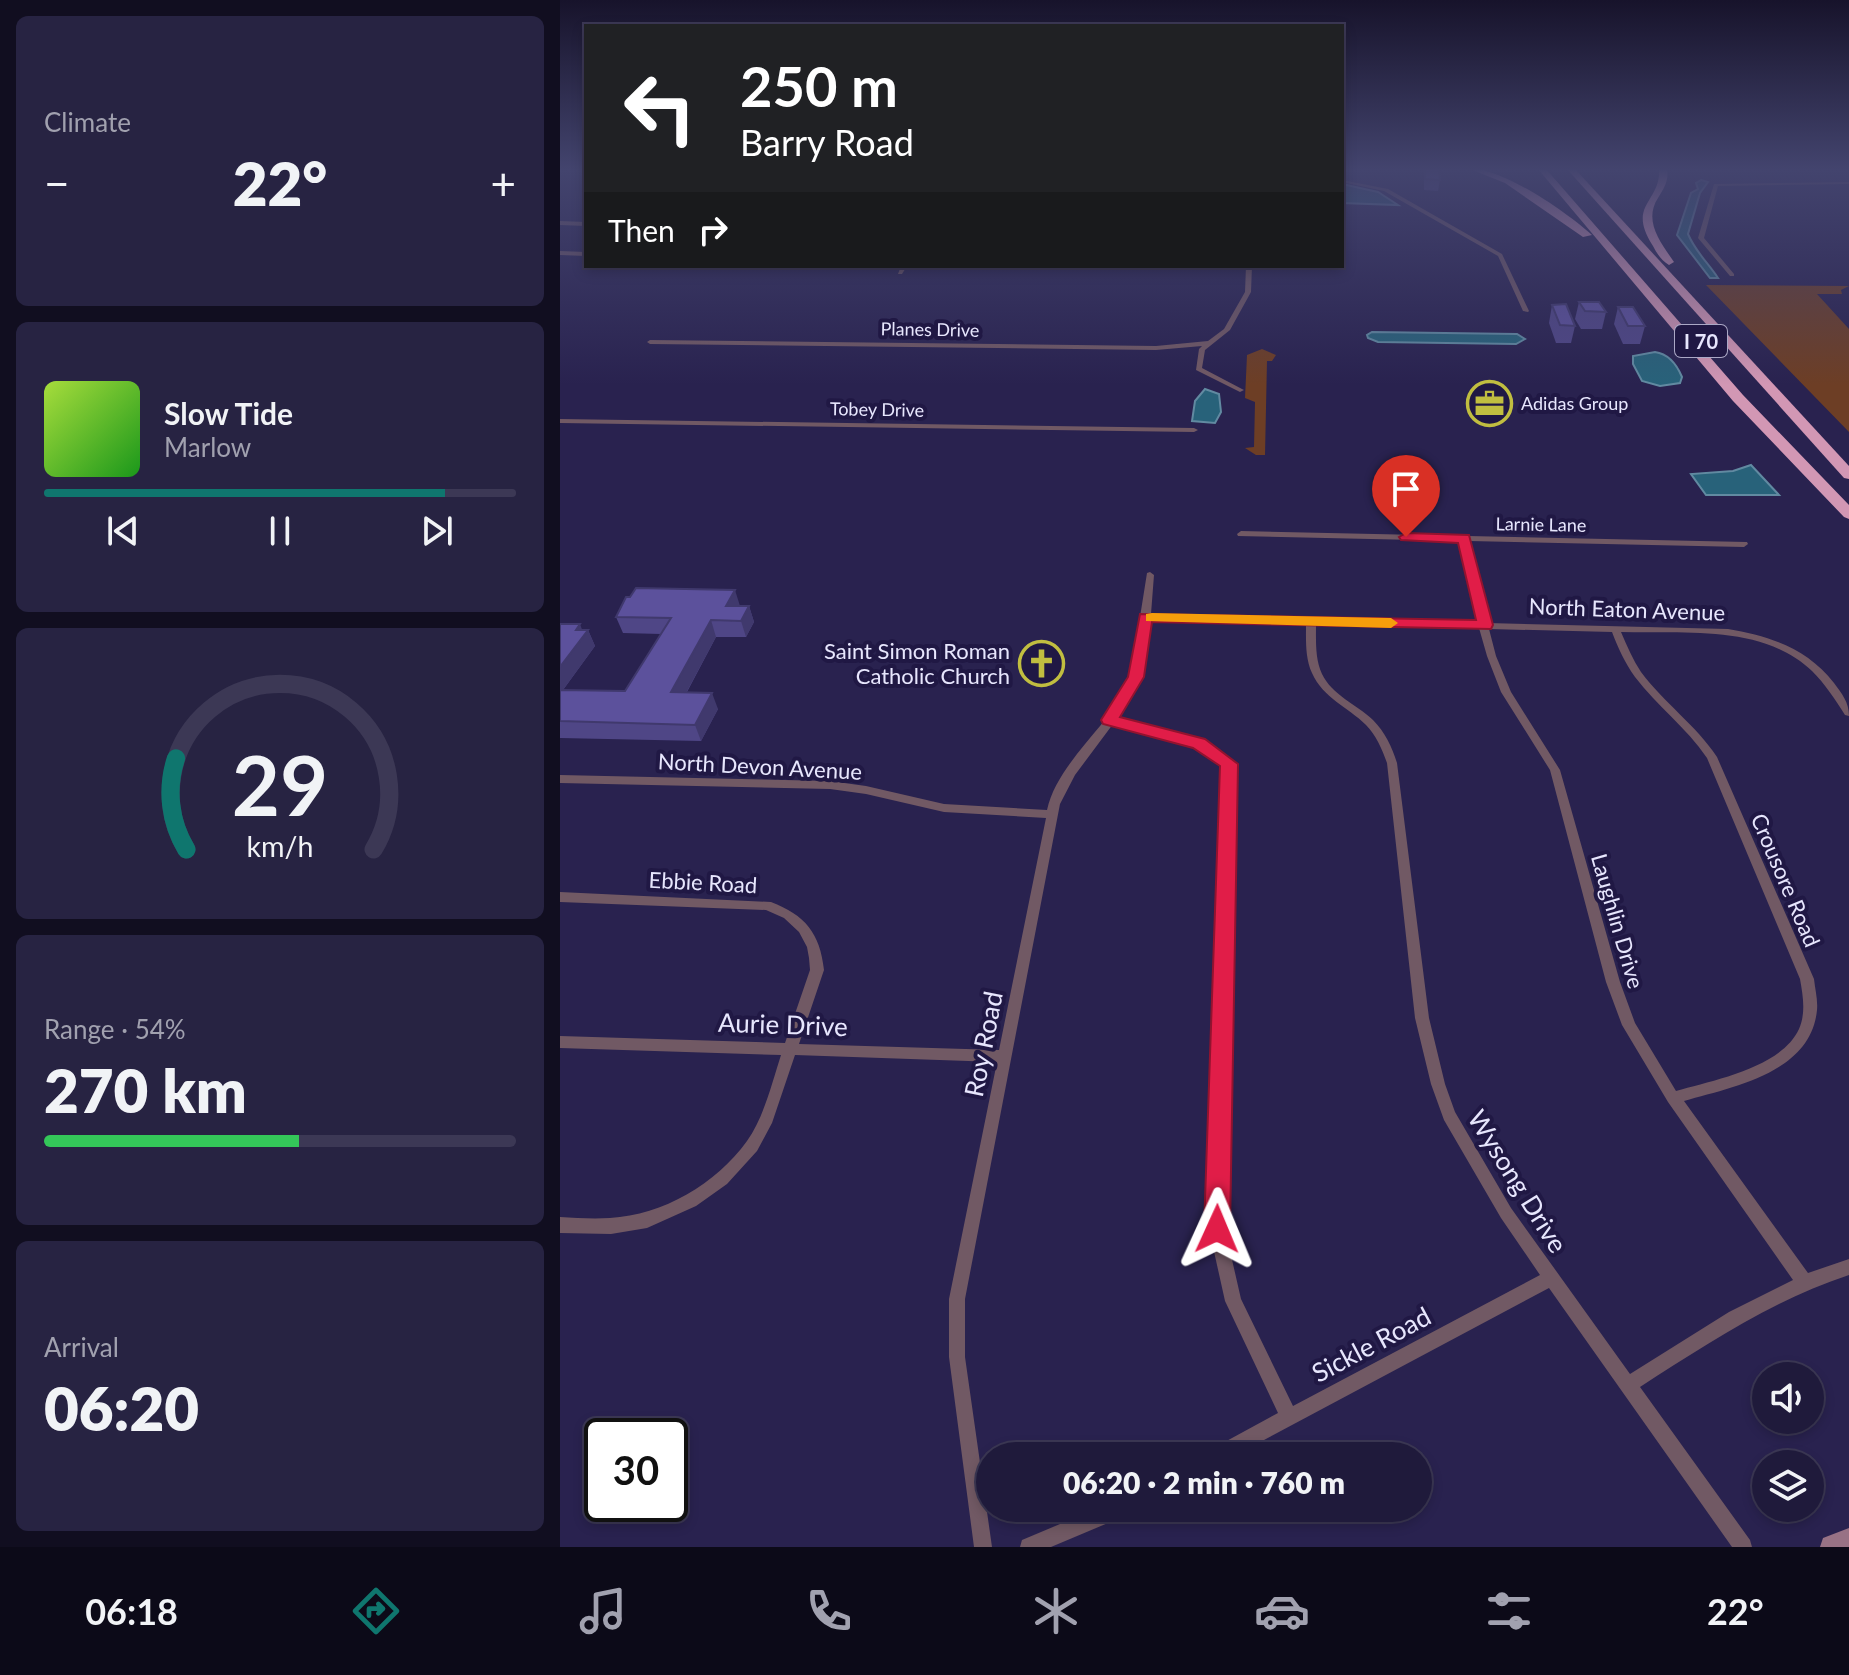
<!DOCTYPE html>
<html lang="en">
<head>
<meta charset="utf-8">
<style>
  body { margin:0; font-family:Lato,sans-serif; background:#272342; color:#f1f3f6; height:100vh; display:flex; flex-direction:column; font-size:30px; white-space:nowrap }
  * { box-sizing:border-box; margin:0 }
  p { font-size:26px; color:#a1a1af }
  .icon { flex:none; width:44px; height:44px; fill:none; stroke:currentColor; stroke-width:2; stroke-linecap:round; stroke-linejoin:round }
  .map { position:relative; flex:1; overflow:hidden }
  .side { display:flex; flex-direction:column; gap:16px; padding:16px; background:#110e20; width:560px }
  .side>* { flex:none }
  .top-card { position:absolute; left:24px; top:24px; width:760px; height:244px; border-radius:0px; box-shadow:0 4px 12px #0003,0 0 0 2px #3c3855; background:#202124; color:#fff; overflow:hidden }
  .fabs { position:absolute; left:1192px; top:1362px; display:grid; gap:16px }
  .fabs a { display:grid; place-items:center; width:72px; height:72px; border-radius:50%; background:#1f1a3b; box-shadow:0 4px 12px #0003,0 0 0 2px #3c3855; font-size:40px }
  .speed { position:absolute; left:24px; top:1418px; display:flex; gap:16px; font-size:40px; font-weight:700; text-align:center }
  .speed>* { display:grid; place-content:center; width:104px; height:104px; border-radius:50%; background:#1f1a3b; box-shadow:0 4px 12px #0003,0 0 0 2px #3c3855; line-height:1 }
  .speed .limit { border:4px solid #111; border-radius:12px; background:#fff; color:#111 }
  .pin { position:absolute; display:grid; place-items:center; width:68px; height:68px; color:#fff; margin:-82px -34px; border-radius:50% 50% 50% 0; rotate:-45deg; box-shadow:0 0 8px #0007 }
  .pin .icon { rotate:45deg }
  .me { position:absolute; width:88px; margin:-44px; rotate:1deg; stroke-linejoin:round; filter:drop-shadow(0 0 6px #0008) }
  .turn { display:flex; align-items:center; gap:28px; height:168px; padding:0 24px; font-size:36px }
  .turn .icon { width:104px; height:104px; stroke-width:2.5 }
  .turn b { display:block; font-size:56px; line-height:68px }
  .then { display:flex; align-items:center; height:76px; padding:0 24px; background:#0003; gap:16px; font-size:30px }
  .big { font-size:60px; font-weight:800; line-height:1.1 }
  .side .card { flex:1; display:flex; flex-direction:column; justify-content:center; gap:12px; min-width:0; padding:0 28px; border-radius:12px; background:#272342 }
  .side .dial { align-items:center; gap:0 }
  .dial svg { height:208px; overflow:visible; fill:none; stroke:#3c3855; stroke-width:7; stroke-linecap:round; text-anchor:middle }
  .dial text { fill:#f1f3f6; stroke:none }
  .song { display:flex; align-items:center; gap:24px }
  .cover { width:96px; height:96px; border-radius:12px; background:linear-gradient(135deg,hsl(80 70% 55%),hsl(120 70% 35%)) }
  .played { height:8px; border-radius:4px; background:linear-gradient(90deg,#0f766e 85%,#3c3855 85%) }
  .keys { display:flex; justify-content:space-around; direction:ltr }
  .heat { display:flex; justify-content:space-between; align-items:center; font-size:44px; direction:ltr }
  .charge { height:12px; border-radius:6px; background:linear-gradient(90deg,#34c759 54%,#3c3855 0) }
  .trip { position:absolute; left:416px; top:1442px; width:456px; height:80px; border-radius:40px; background:#1f1a3b; box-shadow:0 4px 12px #0003,0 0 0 2px #3c3855; font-weight:800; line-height:80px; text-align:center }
  .tabs { display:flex; height:128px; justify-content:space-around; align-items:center; background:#0c0a18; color:#a1a1af }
  .tabs .icon { width:56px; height:56px }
  .tabs .active { color:#0f766e }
  .tabs b { font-size:36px; color:#f1f3f6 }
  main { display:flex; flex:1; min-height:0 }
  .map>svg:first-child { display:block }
  .green { fill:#6d3e25 }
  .water { fill:#28627a; stroke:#618aa1; stroke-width:2 }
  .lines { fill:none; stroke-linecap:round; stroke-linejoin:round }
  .minor { fill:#715964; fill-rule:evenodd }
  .secondary { fill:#987285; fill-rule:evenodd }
  .motorway { fill:#d297b4; fill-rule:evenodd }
  .wall { fill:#4f4686 }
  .shaded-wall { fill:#40396d }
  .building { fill:#5c519c; stroke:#40396d; stroke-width:2 }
  .route { fill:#e11d48; stroke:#92132f; stroke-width:2 }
  .slow { fill:#f59e0b }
  .labels { text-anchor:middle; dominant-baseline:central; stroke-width:8; stroke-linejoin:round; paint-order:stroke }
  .far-street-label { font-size:18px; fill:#e7e6fd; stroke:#201844 }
  .far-poi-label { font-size:18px; fill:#e7e6fd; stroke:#201844; text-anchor:start }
  .shield { fill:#201844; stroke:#aba8c6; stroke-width:2 }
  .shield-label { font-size:20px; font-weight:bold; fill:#e7e6fd }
  .street-label { font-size:22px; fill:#e7e6fd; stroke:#201844 }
  .poi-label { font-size:22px; fill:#e7e6fd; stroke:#201844; text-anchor:end }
  .near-street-label { font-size:26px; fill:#e7e6fd; stroke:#201844 }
</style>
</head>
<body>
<main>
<section class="side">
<div class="card"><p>Climate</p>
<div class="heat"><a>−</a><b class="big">22°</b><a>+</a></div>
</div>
<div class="card">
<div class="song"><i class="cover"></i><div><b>Slow Tide</b><p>Marlow</p></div></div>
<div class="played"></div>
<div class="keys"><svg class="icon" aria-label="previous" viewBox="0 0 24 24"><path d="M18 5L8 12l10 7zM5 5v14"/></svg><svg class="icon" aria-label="pause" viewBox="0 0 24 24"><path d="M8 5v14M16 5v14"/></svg><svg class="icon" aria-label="next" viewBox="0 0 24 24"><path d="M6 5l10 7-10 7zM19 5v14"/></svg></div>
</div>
<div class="card dial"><svg viewBox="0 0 100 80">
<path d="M14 69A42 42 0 1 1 86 69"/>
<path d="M14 69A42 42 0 0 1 10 34" stroke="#0f766e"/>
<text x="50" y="56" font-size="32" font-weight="700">29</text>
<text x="50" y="72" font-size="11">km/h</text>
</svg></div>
<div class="card"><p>Range · 54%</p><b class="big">270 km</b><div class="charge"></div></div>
<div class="card"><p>Arrival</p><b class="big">06:20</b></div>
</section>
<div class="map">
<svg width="1289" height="1547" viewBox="0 0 1289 1547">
  <rect width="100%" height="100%" fill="#29224f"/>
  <g class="green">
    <path d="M1146,285L1289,286L1281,290L1282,294H1257L1289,329V432Z"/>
    <path d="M702,349L716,355L712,361H707L705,455H696L685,448L694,447L695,402L685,398L687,355Z"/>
  </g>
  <g class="water">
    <path d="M1141,180L1148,182L1140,193L1128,234C1135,251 1148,263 1158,278H1150L1117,235L1131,193L1138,189L1136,183Z"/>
    <path d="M782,184L818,192L838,205L782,203Z"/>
    <path d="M812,332L957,334L965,339L956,344L818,342L808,338L807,335Z"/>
    <path d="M1095,352C1109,354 1117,365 1122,377L1120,383L1100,386L1082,381L1073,364V356Z"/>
    <path d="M645,389L659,394L661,412L655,423L632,421L635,401Z"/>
    <path d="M1191,465L1219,495H1146L1131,474L1173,471Z"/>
  </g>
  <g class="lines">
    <g class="minor">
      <path d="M782,180L828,189L942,254L969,311L968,312L963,311L938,256L824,191L782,182Z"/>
      <path d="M1289,182V184L1158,186L1144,238L1174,274V276H1170L1138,238L1154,184Z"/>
      <path d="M0,221L26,222V226L0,225Z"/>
      <path d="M0,251L26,252V256L0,255Z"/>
      <path d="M341,266H347L342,274H338Z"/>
      <path d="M686,266H692L691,292L670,330L645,350L642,368L682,389L684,390L680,392L636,370L639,349L642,346L596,350L90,344L87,342L90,340L596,346L648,341L664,329L685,292Z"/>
      <path d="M0,419L634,428L638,430L634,432L0,423Z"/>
      <path d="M681,531L1187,542L1188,544L1184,547L909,541L927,623L1168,629C1209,636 1247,648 1274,683C1282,694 1289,702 1289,716L1285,715C1275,699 1265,684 1252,671C1203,624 1124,634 1061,632C1067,646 1073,660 1081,672C1104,703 1136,725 1157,757L1254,979C1255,989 1258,1000 1257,1010C1251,1073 1173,1087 1124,1101L1248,1273L1289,1259V1275C1213,1300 1147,1344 1080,1387L1190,1540L1192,1547H1172L989,1288L674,1456H647L650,1450L718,1413L665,1301L649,1229L664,765L635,746L553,724L515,775L500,804L405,1299V1357L432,1547H414L389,1357V1299L437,1062L235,1055L212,1123L197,1151L167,1184L136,1206L87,1228L51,1234L0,1233V1217C16,1218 33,1219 50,1218C103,1215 156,1184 187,1141C204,1117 212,1083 221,1055L0,1048V1036L225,1043L250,970L249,958L247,947L239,932L224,918L206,910L0,902V892L211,902C245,915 260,933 264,970L239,1044L439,1050L486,818L384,812L306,794L270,789L0,783V775L270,781L306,786L384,804L487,810C497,764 547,727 568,686C578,665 580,641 582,619L580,617L587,573L590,572L594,575L591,614L918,623L900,541L678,536L677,534ZM591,620L746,624C746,640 745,658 752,673C763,698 788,707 806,725C816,735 822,749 827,763L855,1018L871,1084L884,1120L941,1218L980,1275L733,1406L681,1299L665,1229L674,764L643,740L557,719C581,683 588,663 591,620ZM756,624L919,628L927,656L941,692L990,770L1046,982L1062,1025L1108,1102L1233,1280L1169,1312L1070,1374L951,1208L895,1112L885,1084L869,1018L837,763C832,747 825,732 813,720C796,704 772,695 762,674C755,659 756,641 756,624ZM929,629L1052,632C1058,648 1065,663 1075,677C1097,706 1126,727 1147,758L1240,979C1243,996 1246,1013 1239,1029C1221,1068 1153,1080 1116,1091L1075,1023L1060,982L1000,770L951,692L936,656Z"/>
      <path d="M538,1508H569L567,1515L491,1547H460L462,1540Z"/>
    </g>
    <path class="secondary" d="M1289,1528V1547H1260L1263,1538Z"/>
    <g class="motorway">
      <path d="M910,169C942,167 1008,213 1032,235L1023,237L945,183Z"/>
      <path d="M978,169H986L1183,395L1289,505V519L1284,517L1173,401Z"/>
      <path d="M1007,169H1015L1289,466V479L1284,478Z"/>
      <path d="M1099,169H1107C1109,181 1104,188 1098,198C1083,221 1101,243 1114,262L1109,265C1102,261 1097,254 1093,246C1066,204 1101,203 1099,169Z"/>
    </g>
  </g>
  <g class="wall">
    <path d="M864,169H879L880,180L878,191L864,190Z"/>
    <path d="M1019,302L1046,312L1042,329H1021L1015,319Z"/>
    <path d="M992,305L1015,326L1011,343H996L989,323Z"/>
    <path d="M1058,307L1085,326L1080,344H1063L1054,324Z"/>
    <path d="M180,606H189L194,622L186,637H156L127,692L158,709L141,741L0,738V624L22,630H28L35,646L3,690L65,691L101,634L63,633L56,617Z"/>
  </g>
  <g class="shaded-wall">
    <path d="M175,590L180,606L171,622L166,606Z"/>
    <path d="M189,606L194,622L186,637L181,621Z"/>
    <path d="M151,620L156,637L118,708L111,692Z"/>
    <path d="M20,624L24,635L28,630L35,646L0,694V667L16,630Z"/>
    <path d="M152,693L158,709L141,741L135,725Z"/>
  </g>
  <g class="building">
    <path d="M865,169H879L880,180L865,179Z"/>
    <path d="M1019,302H1039L1046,312L1025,311Z"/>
    <path d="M1006,304L1015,326L1000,325L992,305Z"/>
    <path d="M1058,307H1073L1085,326H1068Z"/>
    <path d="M76,588L175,590L166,606H189L181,621L151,620L111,692L152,693L135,725L0,721V690L65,691L111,618L56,617L66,597H70Z"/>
    <path d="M0,624H20L16,630H28L0,667Z"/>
  </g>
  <linearGradient id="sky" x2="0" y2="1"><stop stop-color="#17132b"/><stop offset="0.44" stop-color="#43446e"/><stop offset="1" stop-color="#43446e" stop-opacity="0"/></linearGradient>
  <rect width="1289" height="385" fill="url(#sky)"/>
  <path class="route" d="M846,533L909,535L933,625L931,629L592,622L584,677L560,717L645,739L678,764L670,1229L666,1238L657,1242L647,1238L644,1229L660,766L633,748L543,724L541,720L568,677L580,614L916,620L898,543L841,540L839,537Z"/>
  <path class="slow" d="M592,613L831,618L838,623L831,628L586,621V614Z"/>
  <defs>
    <symbol id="office-ring" viewBox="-11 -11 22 22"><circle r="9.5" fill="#201844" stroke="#c1be40" stroke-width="1.5"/><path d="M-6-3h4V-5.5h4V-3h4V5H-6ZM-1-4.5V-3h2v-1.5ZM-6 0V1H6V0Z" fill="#c1be40"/></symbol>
    <symbol id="church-ring" viewBox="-11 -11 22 22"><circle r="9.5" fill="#201844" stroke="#c1be40" stroke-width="1.5"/><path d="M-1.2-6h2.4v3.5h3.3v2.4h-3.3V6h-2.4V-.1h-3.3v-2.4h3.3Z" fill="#c1be40"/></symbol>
  </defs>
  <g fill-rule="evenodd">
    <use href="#office-ring" x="904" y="378" width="51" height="51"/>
    <use href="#church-ring" x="456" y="638" width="51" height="51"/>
  </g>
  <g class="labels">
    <g class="far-street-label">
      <text transform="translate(370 329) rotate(1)">Planes Drive</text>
      <text transform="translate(317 409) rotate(1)">Tobey Drive</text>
      <text transform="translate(981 524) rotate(1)">Larnie Lane</text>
    </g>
    <g class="far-poi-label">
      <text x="961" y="403">Adidas Group</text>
    </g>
    <rect class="shield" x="1115" y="325" width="52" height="32" rx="6"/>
    <g class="shield-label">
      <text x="1141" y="341">I 70</text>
    </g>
    <g class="street-label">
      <text transform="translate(1067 609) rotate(2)">North Eaton Avenue</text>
      <text transform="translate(200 766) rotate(3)">North Devon Avenue</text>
      <text transform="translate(1226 880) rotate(67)">Crousore Road</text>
      <text transform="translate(143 882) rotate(3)">Ebbie Road</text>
      <text transform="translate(1058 921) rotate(74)">Laughlin Drive</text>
    </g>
    <g class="poi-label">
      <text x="450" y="650">Saint Simon Roman<tspan x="450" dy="25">Catholic Church</tspan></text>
    </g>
    <g class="near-street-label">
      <text transform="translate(223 1024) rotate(2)">Aurie Drive</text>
      <text transform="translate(423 1044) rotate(-79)">Roy Road</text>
      <text transform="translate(958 1181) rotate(58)">Wysong Drive</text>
      <text transform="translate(811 1344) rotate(-28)">Sickle Road</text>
    </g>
  </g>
</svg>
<div class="fabs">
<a><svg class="icon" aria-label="sound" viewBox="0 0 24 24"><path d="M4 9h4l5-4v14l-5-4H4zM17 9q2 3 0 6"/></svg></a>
<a><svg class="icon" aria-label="layers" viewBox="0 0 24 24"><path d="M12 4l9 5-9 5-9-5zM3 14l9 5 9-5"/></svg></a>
</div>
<div class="speed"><div class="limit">30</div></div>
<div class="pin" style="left:846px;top:537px;background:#d93025"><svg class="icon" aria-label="arrive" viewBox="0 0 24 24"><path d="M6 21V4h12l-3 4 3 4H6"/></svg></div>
<svg class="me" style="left:657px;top:1229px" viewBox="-20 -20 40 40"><path d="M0-17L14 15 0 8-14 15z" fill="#e11d48" stroke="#fff" stroke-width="4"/></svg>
<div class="trip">06:20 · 2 min · 760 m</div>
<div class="top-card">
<div class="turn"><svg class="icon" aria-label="left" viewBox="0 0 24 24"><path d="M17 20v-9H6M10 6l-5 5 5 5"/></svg><div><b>250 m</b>Barry Road</div></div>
<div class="then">Then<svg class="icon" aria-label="right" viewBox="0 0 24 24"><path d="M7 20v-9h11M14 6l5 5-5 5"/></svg></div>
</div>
</div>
</main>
<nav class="tabs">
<b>06:18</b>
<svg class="icon active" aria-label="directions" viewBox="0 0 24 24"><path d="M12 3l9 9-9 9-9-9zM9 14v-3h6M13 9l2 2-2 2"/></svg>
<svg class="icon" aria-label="music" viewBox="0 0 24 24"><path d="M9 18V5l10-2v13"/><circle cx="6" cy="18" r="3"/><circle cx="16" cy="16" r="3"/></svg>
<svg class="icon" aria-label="phone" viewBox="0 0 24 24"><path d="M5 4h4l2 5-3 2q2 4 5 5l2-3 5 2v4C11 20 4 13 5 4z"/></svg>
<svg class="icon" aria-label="climate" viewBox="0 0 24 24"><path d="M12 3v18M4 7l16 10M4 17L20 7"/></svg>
<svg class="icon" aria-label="car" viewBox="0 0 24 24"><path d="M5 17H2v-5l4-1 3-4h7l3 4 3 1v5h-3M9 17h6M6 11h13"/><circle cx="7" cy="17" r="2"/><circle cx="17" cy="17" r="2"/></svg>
<svg class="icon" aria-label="filters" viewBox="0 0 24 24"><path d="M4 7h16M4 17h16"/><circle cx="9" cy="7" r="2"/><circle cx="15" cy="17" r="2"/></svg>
<b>22°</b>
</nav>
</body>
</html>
